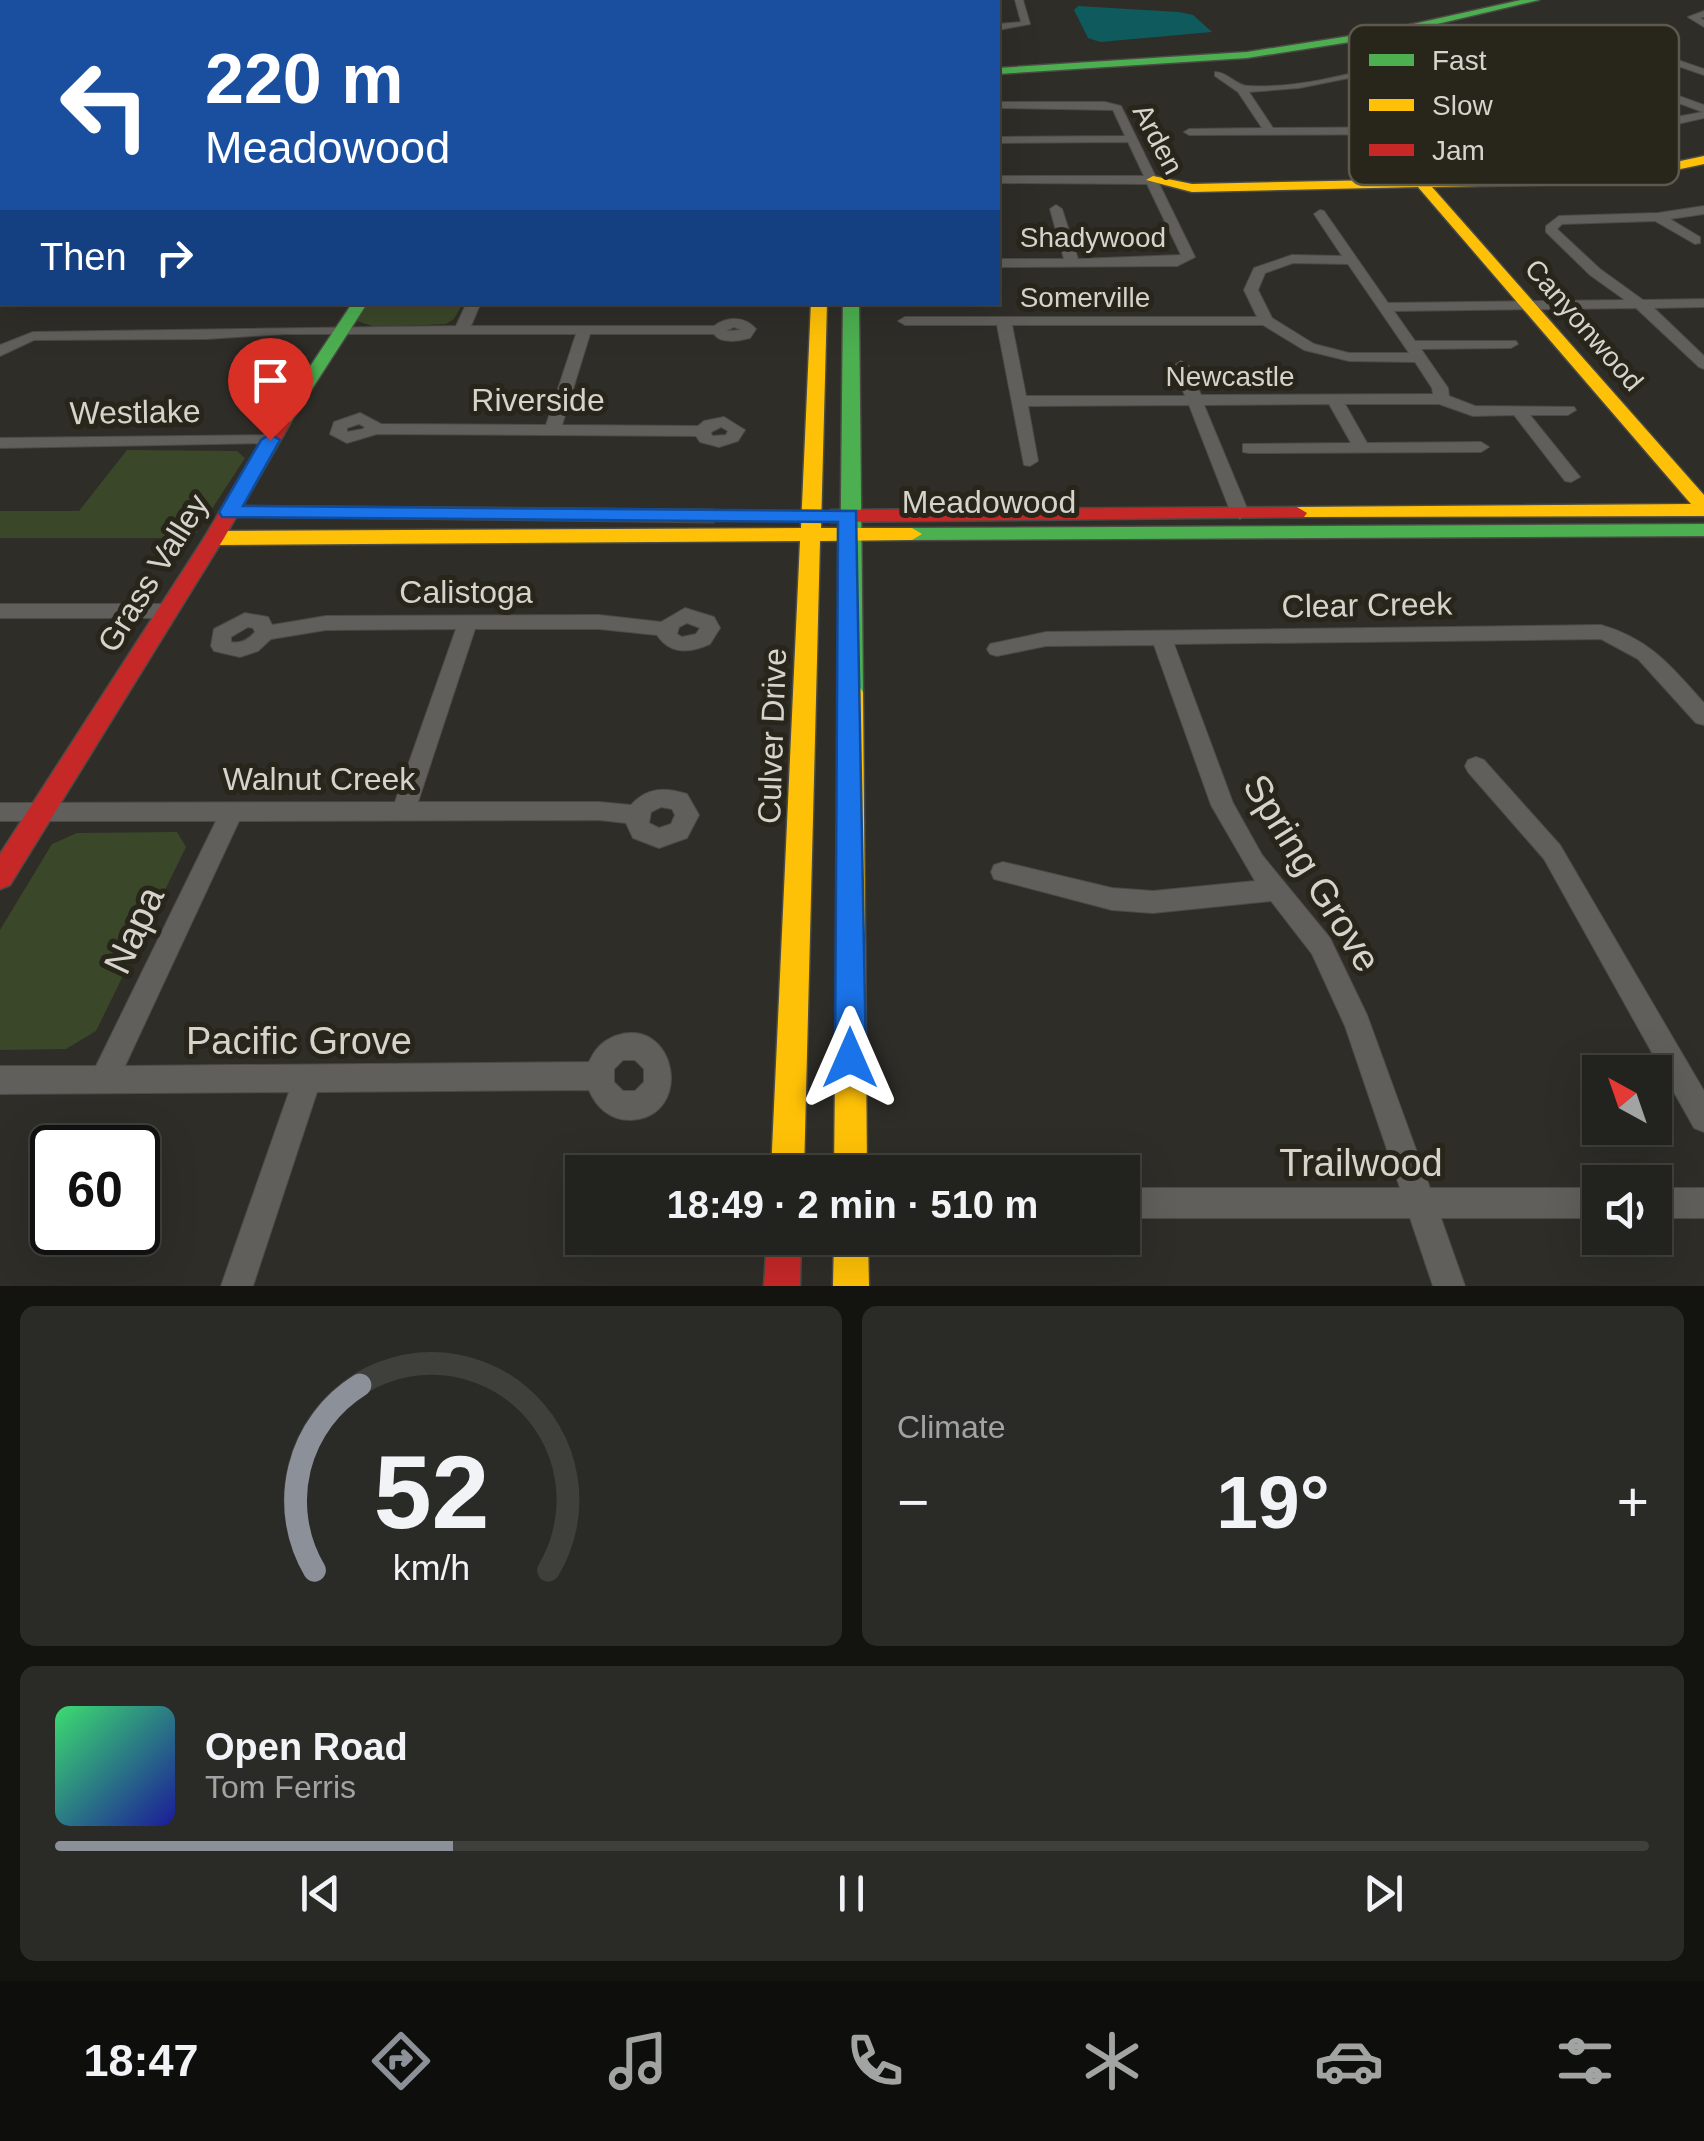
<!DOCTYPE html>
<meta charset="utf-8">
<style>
:root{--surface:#22221e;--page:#2a2a27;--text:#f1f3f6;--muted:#a2a4a4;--line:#3f3f3c;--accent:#8c9099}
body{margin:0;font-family:Helvetica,sans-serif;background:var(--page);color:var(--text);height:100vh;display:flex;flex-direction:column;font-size:38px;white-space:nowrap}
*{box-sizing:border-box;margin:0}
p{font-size:32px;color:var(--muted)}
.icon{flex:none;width:55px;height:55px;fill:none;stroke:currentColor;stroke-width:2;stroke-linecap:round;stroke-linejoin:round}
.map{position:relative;height:1286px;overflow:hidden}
.drawer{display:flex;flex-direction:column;gap:20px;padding:20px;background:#131310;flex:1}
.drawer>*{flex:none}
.guide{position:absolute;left:0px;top:0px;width:1000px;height:305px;box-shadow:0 10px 40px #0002,0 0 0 2px var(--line);background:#1a4fa0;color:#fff;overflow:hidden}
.needle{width:65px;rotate:320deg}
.controls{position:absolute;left:1582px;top:1055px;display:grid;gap:20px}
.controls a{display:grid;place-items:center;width:90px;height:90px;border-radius:0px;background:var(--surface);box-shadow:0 10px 40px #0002,0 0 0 2px var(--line);font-size:50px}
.speed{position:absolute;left:30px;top:1125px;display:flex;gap:20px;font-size:50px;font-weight:700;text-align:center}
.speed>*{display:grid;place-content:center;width:130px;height:130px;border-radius:50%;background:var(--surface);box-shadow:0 10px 40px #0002,0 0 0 2px var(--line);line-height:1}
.speed .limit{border:5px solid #111;border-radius:15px;background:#fff;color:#111}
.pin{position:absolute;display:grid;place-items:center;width:85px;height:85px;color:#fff;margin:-102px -42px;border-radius:50% 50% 50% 0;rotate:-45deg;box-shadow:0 0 10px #0007}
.pin .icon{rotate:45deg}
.me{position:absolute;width:110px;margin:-55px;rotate:0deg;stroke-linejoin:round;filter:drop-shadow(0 0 8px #0008)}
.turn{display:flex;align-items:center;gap:35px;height:210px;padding:0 40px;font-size:45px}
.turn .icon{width:130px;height:130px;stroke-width:2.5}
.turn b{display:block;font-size:70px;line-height:85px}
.then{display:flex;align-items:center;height:95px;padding:0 40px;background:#0003;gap:20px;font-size:38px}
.big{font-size:75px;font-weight:700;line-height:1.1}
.drawer .tile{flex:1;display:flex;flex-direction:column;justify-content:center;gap:15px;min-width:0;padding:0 35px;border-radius:15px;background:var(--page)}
.drawer .dial{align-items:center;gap:0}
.dial svg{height:260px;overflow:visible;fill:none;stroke:var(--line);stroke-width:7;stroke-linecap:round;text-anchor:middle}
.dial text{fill:var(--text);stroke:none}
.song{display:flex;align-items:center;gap:30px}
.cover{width:120px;height:120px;border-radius:15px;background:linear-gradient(135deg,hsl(140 70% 55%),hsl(240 70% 35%))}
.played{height:10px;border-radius:5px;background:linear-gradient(90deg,var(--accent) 25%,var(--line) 25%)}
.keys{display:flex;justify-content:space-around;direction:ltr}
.heat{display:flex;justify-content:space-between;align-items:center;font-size:55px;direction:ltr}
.drawer .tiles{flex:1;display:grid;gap:20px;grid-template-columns:1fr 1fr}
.tile:last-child{grid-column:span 2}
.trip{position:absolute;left:565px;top:1155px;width:575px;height:100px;border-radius:0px;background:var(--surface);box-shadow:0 10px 40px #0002,0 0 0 2px var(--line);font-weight:700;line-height:100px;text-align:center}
.menu{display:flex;height:160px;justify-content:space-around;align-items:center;background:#0e0e0c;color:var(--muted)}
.menu .icon{width:70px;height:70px}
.menu .on{color:var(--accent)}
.menu b{font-size:45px;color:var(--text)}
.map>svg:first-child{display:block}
.green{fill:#3b4729}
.water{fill:#0f5a5d}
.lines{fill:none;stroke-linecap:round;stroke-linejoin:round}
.street-casing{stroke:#4b4a45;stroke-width:2}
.fast-casing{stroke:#4b4a45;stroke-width:3}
.slow-casing{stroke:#4b4a45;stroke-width:3}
.jam-casing{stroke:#4b4a45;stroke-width:3}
.street{fill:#605f5b;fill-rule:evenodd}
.fast{fill:#4caf50;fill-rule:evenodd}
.slow{fill:#ffc107;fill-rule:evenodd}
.jam{fill:#c62828;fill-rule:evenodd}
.route{fill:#1a73e8;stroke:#114b97;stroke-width:2.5}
.labels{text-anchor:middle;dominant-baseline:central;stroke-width:10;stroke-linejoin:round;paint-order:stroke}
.far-street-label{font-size:28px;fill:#d5d3cc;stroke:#28251a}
.street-label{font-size:32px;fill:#d5d3cc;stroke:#28251a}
.near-street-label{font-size:38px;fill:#d5d3cc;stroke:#28251a}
.key{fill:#28251a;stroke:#5c594f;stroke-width:2.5}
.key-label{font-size:28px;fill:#d5d3cc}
</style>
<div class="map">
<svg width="1704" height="1286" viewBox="0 0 1704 1286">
<rect width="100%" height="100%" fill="#2e2d28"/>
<path class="green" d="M369,303H463L454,319L446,324L375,327L357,321Z
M127,450L237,451L245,458L193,538H0V511H79Z
M177,832L186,847L96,1031L66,1049L0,1050V930L52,844L77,833Z"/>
<path class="water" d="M1078,6L1179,12L1193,15L1212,32L1100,42L1088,38L1074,10Z"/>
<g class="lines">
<g class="street-casing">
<path id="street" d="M942,0H950L951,2H943Z
M1015,0H1023L1030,24L998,30V24L1021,22Z
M1704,11V17L1700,18L1704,20V27L1688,17Z
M1567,26L1590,30L1704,69V75L1585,34L1567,32L1524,40L1704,105V118L1651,130L1613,133L1505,134C1519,153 1541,169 1561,181L1555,185L1538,178L1496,139L1495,134L1189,135L1184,132L1189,129L1262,128L1238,92L1215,76V72C1228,72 1236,86 1249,86C1310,89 1372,67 1431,53C1476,43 1521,35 1567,26ZM1513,42L1700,111L1703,112L1633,125L1563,94L1510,57L1489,47ZM1478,49L1504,61L1555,98L1618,126L1273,128L1249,92L1299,88L1409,66L1489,119L1494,116L1493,114L1418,63Z
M998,102H1105L1121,106L1195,257L1177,266L998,267V259H1064L1050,209L1056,205L1062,209L1078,259L1181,255L1147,184L998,183V176H1144L1128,142L998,143V137L1125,136L1113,110L998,108Z
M1704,206V214L1670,219L1700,237V243L1695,244L1655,221L1562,224L1557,229L1600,269L1643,300L1704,299V307L1654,308L1704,356V369L1699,367L1636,308L1394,311L1415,341H1516L1518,344L1511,348L1421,349L1448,388L1449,396L1475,406L1574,407L1576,410L1568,415H1530L1580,477L1571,482L1565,481L1514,415L1473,416L1439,404H1345L1367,443L1481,442L1489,447L1481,452L1249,453L1243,452V444L1351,443L1329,404L1204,405L1249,513L1240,519L1231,513L1189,405L1028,406L1038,461L1030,466L1024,465L997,325H905L898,321L905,317H1257L1244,290L1254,268L1292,255L1342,256L1314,214L1320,210L1324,211L1388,303L1625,300L1590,275L1546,232V226L1559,216L1658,213ZM1293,263L1348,264L1409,353H1349L1314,344L1272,318L1258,290L1265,273ZM1012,325H1263L1304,350L1349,361L1415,362L1432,388L1433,394L1201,395L1189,366L1181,361L1173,366L1185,396H1026Z
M467,302H481L471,326H714C728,316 745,316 756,329L750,338C739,341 720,344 714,334H590L562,425L698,426L704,421L724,417L745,430L738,441L719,447L700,442L696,436L377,434L347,443L330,434L334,422L360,413L381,424L546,425L576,334H285L206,339L34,340L0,356V345L33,332L456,326ZM734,327L741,330L726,331ZM359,424L365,427L363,429L347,432V428ZM721,427L728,431L726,435L712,436L711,432Z
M270,435L276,437V443L0,448V438Z
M0,604H168L178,611L168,618H0Z
M685,608L714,617L720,628L710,644C690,653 670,655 657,635L599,629H475L418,802H599L631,805C647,787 665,787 687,794L699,815L687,838L659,848L633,838L626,823L599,820L239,821L125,1066L589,1062C595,1049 601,1042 615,1036C677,1014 695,1118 630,1120C610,1120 596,1107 589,1090L317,1092L253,1286H221L289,1092L0,1094V1066H96L216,821H0V803L395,802L456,629L326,630L271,639L258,651L240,657L214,651L211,646L214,629L245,613L268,617L272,625L326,616L599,615L661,622ZM687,623L700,628L696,634L682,637L677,634L679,627ZM248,627L253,628L255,632C248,640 241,644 231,642V637ZM661,807L672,809L675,815L671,824L659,828L649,823L651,812ZM623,1060H635L644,1069V1082L635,1091H623L614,1082V1069Z
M1601,625C1650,639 1671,666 1704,703V725L1696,723L1638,659L1601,639L1174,644L1233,803L1262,855L1330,938L1367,1015L1430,1188H1600V1218H1441L1465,1286H1433L1410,1218H1122V1188H1400L1345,1026L1312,954L1271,901L1153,913L1112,910L994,879L991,872L994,865L1003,862L1112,888L1153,891L1255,881L1211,805L1154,645L1046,646L997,656L990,654L987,649L990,644L1046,632Z
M1476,757L1484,760L1560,845L1704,1091V1132L1694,1128L1544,859L1468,772L1465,766L1468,760Z
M1655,1188H1704V1218H1655Z"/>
</g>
<g class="fast-casing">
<path id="fast" d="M1521,0H1539L1382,37L1247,58L998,74V68L1247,52L1382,31Z
M353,302H368L288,426H276L273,422Z
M843,302H859L863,692L859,698H843L839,692Z
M229,506L713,510L723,516L713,522L222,516L219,512Z
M1704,524V536L912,540L902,534L912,528Z"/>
</g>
<g class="slow-casing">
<path id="slow" d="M1704,156V164L1615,183L1432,187L1704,495V516L1290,517L1287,513L1297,507L1691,504L1418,187L1192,192L1146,180L1153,176L1192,184L1615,175Z
M811,302H827L821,528H912L922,534L912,540L820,541L804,1172H771L800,541L214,545L204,538L214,531L801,528Z
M851,683L859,686L863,692L867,1172H834L839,692L843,686Z
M834,1238H868L869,1286H833Z"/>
</g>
<g class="jam-casing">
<path id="jam" d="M0,0H14L16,2L2,3Z
M809,0H819L821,2H811Z
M0,179H2V187H0Z
M282,417L291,422L224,538L10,885L0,889V854L204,538L273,422Z
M1297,507L1307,513L1304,517L831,522L821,516L831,510Z
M767,1238H801L800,1286H764Z"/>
</g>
<use href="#street" class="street"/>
<use href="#fast" class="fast"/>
<use href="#slow" class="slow"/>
<use href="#jam" class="jam"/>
</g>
<path class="route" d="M270,434L280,440L243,506L856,511L866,1058L862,1069L850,1073L839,1069L835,1058L838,522L222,517L219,512L261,440Z"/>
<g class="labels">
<g class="far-street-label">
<text transform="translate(1158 139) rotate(62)">Arden</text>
<text x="1093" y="237">Shadywood</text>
<text x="1085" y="297">Somerville</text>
<text transform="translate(1584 325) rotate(49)">Canyonwood</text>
<text x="1230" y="376">Newcastle</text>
</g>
<g class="street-label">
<text x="538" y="400">Riverside</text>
<text transform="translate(135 412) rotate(-1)">Westlake</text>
<text x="989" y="502">Meadowood</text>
<text transform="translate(153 573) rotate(-58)">Grass Valley</text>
<text x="466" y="592">Calistoga</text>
<text transform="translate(1367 605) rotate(-1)">Clear Creek</text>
<text transform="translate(772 736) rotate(-88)">Culver Drive</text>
<text x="319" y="779">Walnut Creek</text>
</g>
<g class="near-street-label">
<text transform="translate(1312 873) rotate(58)">Spring Grove</text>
<text transform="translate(134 930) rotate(-65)">Napa</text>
<text x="299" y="1041">Pacific Grove</text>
<text x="1361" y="1163">Trailwood</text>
</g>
</g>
<rect x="1349" y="25" width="330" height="160" rx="15" class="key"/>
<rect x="1369" y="54" width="45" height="12" fill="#4caf50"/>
<rect x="1369" y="99" width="45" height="12" fill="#ffc107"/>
<rect x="1369" y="144" width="45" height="12" fill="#c62828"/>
<g class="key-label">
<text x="1432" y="70">Fast</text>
<text x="1432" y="115">Slow</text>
<text x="1432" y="160">Jam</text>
</g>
</svg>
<div class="controls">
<a><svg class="needle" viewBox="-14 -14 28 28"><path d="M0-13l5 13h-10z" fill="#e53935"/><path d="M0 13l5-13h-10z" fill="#a2a4a4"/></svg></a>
<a><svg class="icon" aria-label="sound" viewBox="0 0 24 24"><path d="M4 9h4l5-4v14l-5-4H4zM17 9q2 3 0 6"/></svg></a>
</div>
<div class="speed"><div class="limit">60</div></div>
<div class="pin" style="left:270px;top:440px;background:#d93025"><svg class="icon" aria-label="arrive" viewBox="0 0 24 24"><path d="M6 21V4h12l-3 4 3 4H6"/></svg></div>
<svg class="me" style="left:850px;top:1058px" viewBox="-20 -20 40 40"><path d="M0-17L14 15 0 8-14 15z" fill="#1a73e8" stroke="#fff" stroke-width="4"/></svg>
<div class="trip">18:49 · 2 min · 510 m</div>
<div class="guide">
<div class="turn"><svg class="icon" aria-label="left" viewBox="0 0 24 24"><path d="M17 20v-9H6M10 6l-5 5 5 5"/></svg><div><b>220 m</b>Meadowood</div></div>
<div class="then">Then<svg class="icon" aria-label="right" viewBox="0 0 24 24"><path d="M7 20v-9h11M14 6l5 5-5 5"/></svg></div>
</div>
</div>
<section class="drawer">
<div class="tiles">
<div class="tile dial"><svg viewBox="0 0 100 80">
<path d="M14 69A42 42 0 1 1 86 69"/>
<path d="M14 69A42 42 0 0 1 28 12" stroke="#8c9099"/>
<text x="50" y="56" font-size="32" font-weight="700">52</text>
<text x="50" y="72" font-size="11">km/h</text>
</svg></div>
<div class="tile"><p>Climate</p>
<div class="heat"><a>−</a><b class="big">19°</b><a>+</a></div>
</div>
<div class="tile">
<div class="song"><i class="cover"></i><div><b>Open Road</b><p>Tom Ferris</p></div></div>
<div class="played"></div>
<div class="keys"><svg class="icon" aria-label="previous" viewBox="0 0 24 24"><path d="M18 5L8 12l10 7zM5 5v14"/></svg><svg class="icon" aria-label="pause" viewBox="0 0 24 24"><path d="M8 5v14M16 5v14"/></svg><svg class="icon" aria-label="next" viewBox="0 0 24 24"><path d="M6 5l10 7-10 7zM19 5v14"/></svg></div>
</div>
</div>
</section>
<nav class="menu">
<b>18:47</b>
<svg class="icon on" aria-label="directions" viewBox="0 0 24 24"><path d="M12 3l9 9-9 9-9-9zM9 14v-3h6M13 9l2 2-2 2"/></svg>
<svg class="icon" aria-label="music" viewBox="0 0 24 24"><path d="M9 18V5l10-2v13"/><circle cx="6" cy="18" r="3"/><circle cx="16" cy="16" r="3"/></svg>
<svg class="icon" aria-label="phone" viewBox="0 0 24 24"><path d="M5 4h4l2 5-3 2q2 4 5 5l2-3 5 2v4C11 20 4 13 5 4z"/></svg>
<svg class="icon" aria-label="climate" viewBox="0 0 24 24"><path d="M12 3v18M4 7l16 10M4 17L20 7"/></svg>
<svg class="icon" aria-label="car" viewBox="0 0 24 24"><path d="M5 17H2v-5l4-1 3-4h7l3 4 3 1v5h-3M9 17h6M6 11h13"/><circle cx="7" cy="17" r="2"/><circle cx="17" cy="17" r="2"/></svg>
<svg class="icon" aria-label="filters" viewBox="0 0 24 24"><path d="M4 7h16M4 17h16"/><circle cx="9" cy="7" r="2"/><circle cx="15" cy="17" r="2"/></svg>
</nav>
